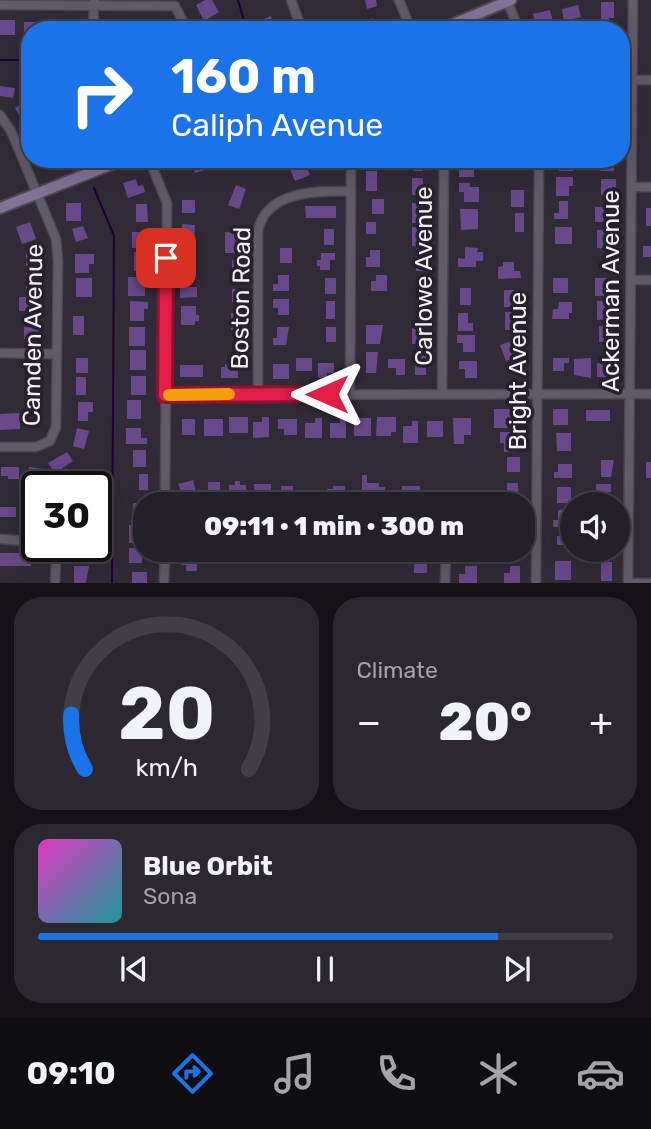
<!DOCTYPE html>
<meta charset="utf-8">
<style>
:root{--surface:#242029;--page:#2c2831;--text:#f1f3f6;--muted:#a3a3a8;--line:#413e46;--accent:#1a73e8}
body{margin:0;font-family:Rubik,sans-serif;background:var(--page);color:var(--text);height:100vh;display:flex;flex-direction:column;font-size:26px;white-space:nowrap}
*{box-sizing:border-box;margin:0}
p{font-size:23px;color:var(--muted)}
.icon{flex:none;width:38px;height:38px;fill:none;stroke:currentColor;stroke-width:2;stroke-linecap:round;stroke-linejoin:round}
.map{position:relative;height:583px;overflow:hidden}
.side{display:flex;flex-direction:column;gap:14px;padding:14px;background:#141217;flex:1}
.side>*{flex:none}
.hud{position:absolute;left:21px;top:21px;width:609px;height:147px;border-radius:28px;box-shadow:0 7px 28px #0002,0 0 0 2px var(--line);background:#1a73e8;color:#fff;overflow:hidden}
.tools{position:absolute;left:560px;top:492px;display:grid;gap:14px}
.tools a{display:grid;place-items:center;width:70px;height:70px;border-radius:50%;background:var(--surface);box-shadow:0 7px 28px #0002,0 0 0 2px var(--line);font-size:35px}
.speed{position:absolute;left:21px;top:471px;display:flex;gap:14px;font-size:35px;font-weight:700;text-align:center}
.speed>*{display:grid;place-content:center;width:91px;height:91px;border-radius:50%;background:var(--surface);box-shadow:0 7px 28px #0002,0 0 0 2px var(--line);line-height:1}
.speed .limit{border:4px solid #111;border-radius:10px;background:#fff;color:#111}
.pin{position:absolute;display:grid;place-items:center;width:60px;height:60px;color:#fff;margin:-30px;border-radius:14px;box-shadow:0 4px 10px #0006}
.me{position:absolute;width:77px;margin:-38px;rotate:270deg;stroke-linejoin:round;filter:drop-shadow(0 0 5px #0008)}
.turn{display:flex;align-items:center;gap:24px;height:147px;padding:0 35px;font-size:32px}
.turn .icon{width:91px;height:91px;stroke-width:2.5}
.turn b{display:block;font-size:49px;line-height:60px}
.big{font-size:52px;font-weight:800;line-height:1.1}
.side .tile{flex:1;display:flex;flex-direction:column;justify-content:center;gap:10px;min-width:0;padding:0 24px;border-radius:28px;background:var(--page)}
.side .dial{align-items:center;gap:0}
.dial svg{height:182px;overflow:visible;fill:none;stroke:var(--line);stroke-width:7;stroke-linecap:round;text-anchor:middle}
.dial text{fill:var(--text);stroke:none}
.song{display:flex;align-items:center;gap:21px}
.cover{width:84px;height:84px;border-radius:10px;background:linear-gradient(135deg,hsl(310 70% 55%),hsl(180 70% 35%))}
.played{height:7px;border-radius:4px;background:linear-gradient(90deg,var(--accent) 80%,var(--line) 80%)}
.keys{display:flex;justify-content:space-around;direction:ltr}
.heat{display:flex;justify-content:space-between;align-items:center;font-size:38px;direction:ltr}
.side .tiles{flex:1;display:grid;gap:14px;grid-template-columns:1fr 1fr}
.tile:last-child{grid-column:span 2}
.trip{position:absolute;left:133px;top:492px;width:402px;height:70px;border-radius:28px;background:var(--surface);box-shadow:0 7px 28px #0002,0 0 0 2px var(--line);font-weight:800;line-height:70px;text-align:center}
.tabs{display:flex;height:112px;justify-content:space-around;align-items:center;background:#0e0d10;color:var(--muted)}
.tabs .icon{width:49px;height:49px}
.tabs .current{color:var(--accent)}
.tabs b{font-size:32px;color:var(--text)}
.map>svg:first-child{display:block}
.lines{fill:none;stroke-linecap:round;stroke-linejoin:round}
.stream{stroke:#200038;stroke-width:2}
.building{fill:#68498a}
.street-casing{stroke:#4d4954;stroke-width:11}
.secondary-casing{stroke:#4d4954;stroke-width:14}
.street{stroke:#615b69;stroke-width:8}
.secondary{stroke:#827295;stroke-width:10}
.route-casing{stroke:#92132f;stroke-width:18}
.route{stroke:#e11d48;stroke-width:12}
.slow{stroke:#f59e0b;stroke-width:12}
.labels{text-anchor:middle;dominant-baseline:central;stroke-width:7;stroke-linejoin:round;paint-order:stroke}
.street-label{font-size:24px;fill:#f5f2fa;stroke:#26212d}
</style>
<div class="map">
<svg width="651" height="583" viewBox="0 0 651 583">
<rect width="100%" height="100%" fill="#302b37"/>
<g class="lines">
<path class="stream" d="M238,0L247,30
M0,60H30
M94,188L114,236L112,583"/>
</g>
<path class="building" d="M205,0H212L219,12L204,21L196,5Z
M365,0H376L377,6L367,9Z
M601,2H614V18H609V22H601Z
M578,5L581,17L564,21L562,9Z
M550,10L553,21L536,25L533,14Z
M271,16L276,30H262L258,21Z
M372,18L374,21L378,19L382,27L377,30H359L357,25Z
M225,19L229,30H213L211,24Z
M0,20H15V35H0Z
M24,22H41V30H30V33H24Z
M0,86L15,88L13,98L0,96Z
M23,103L30,118L23,122L15,108Z
M190,159H209L211,168L195,173Z
M296,159L298,163L304,160L310,175L295,181L287,162Z
M317,159H331V165H317Z
M414,159H423V171H414Z
M559,159H573V171H559Z
M600,159H614V171H600Z
M463,160H474V177H459V170H463Z
M366,171H377V191H366Z
M556,177H573V186H569V196H556Z
M412,178H423V195H412Z
M136,179L138,186L143,185L145,192L128,198L123,183Z
M601,179H616V187H612V195H601Z
M459,183H470V187H479V202H464V192H459Z
M236,185L246,189L239,209L228,205Z
M511,190H524V207H511Z
M372,199H384V214H372Z
M182,200H195V213H182Z
M559,201H568V219H554V213H559Z
M66,203H81V221H66Z
M412,203H426V223H412Z
M136,204H147L148,222H136Z
M305,206H336V218H306Z
M595,207H610V222H595Z
M646,208H651V226H646Z
M460,209H478V229L461,230Z
M515,213H524V232H515Z
M30,222L36,239L22,244L16,227Z
M366,222H376V234H366Z
M182,224L195,225L194,244H182Z
M83,226L88,238L76,242L72,229Z
M412,227H424V246H412Z
M555,227H572V244H555Z
M324,229H334V245H324Z
M597,230H611V248H597Z
M132,232H144V248H132Z
M225,232L237,233V242H243V253H225Z
M643,246H651V257H643Z
M465,247L478,248L477,252H483V261H476V267H458V258L465,259Z
M280,248H292V263H280Z
M26,249H38V258H42L41,266H26Z
M370,250H380V267H366V257H370Z
M134,252H148V260H143V271H134Z
M180,253H189V269H180Z
M321,253H335V260H330V270H320V266H317V260H321Z
M416,253H427V271H416Z
M75,254H94V264H89V273H75Z
M232,260H242V279H232Z
M503,262H514V271H520L521,278L498,279V267L503,266Z
M26,273H41V291H26Z
M278,275H289V291H273V284H278Z
M376,275H387V291H371V281H376Z
M128,277H145V296H128Z
M76,278H92V297H76Z
M325,278H336V294H325Z
M553,278H568V293H553Z
M595,278H610V296H595Z
M180,287H197V297L180,298Z
M460,288H471V305H460Z
M232,289H242V302H232Z
M504,290H515V298H522V307H504Z
M19,297H34V311H19Z
M273,299H289V315H278V308H273Z
M130,301L148,302V309H144V321H130Z
M326,301H335V319H326Z
M597,301H613V308H607L608,319L597,320Z
M559,302H572V313H569V319H552L553,309H558Z
M181,306H196V315H199V321H195V325H181Z
M505,312H522V330H505Z
M231,313H241V330H231Z
M458,313H468V323H473V331H458Z
M73,316H84V335H73Z
M366,325H383L380,344H366Z
M599,326H613V342H599Z
M24,327H39V339H24Z
M129,327H145V346H129Z
M277,327H289L286,345H273V338H277Z
M326,327H336V342H326Z
M412,328H418V335H425V344H412Z
M457,335H475V352H463V343H457Z
M518,339L520,346L515,348L518,357L506,361L500,345Z
M130,350H146V370H130Z
M366,352H378L376,373H366Z
M415,352H426V375H415Z
M76,358H88V373H76Z
M296,358H312V371H296Z
M553,358H569V363H564V371H553Z
M591,358V378L574,375V359Z
M388,359H405V375H396V368H388Z
M459,361H477V378H465V369H459Z
M318,363H334V373H327V378H318Z
M597,363H615V377H597Z
M225,364L238,367V378H221V367H225Z
M273,364H289V379H273Z
M180,365H203V377H180Z
M131,376H146V395H131Z
M76,377H86V395H76Z
M127,400H141V419H127Z
M78,402H93V412H88V421H78Z
M494,409H511V418H507V428H494Z
M553,409H568V425H553Z
M586,410H610V421H586Z
M20,413V429L0,430V414Z
M229,417H248V433H229Z
M262,417H269V437L253,438V422H262Z
M377,417H396V432H391V436H376Z
M315,418H322V438H305V423H315Z
M340,418H346V438H330V423H340Z
M354,418H371V436H354Z
M453,418H471V435H464V444H454Z
M182,419H195V435H182Z
M204,419H223V436H204Z
M278,419H297V435H284V429H278Z
M412,421H418V443H403V426H412Z
M427,421H443V437H427Z
M77,428L89,431L84,449L73,446Z
M126,428H141V438H147V444H126Z
M500,432H518V452H504V443H500Z
M556,433H571V451H557Z
M133,450H146V467H133Z
M67,452L73,461L55,473L48,463Z
M507,457H520V472H507Z
M601,460H614L611,477H601Z
M646,462H651V478H646Z
M558,464H572V478H554V472H558Z
M1,467H19V479H8V476H1Z
M29,467L44,469L42,479L28,478Z
M139,474H148V490H139Z
M362,475H367V483H379V487H385V498H362Z
M193,480L197,496L181,502L179,494L182,493L178,484Z
M235,481H240V485H246V496H237V500H229V485H235Z
M208,482H220V501H208Z
M507,483H518V498H507Z
M254,484H271V498H254Z
M596,484H611V492H608V504H592V493H596Z
M281,486H293V497H281Z
M333,486H345V500H327V489H333Z
M402,486H420V498H402Z
M557,487H571V503H557Z
M133,503H144L145,518H133Z
M0,507H16V517H0Z
M571,509V524H565V527H553V520H558V510Z
M28,511H37V521H28Z
M129,525H141V535H145V543H129Z
M557,536H572V545H557Z
M129,548H142V563H129Z
M0,553H32L31,566H0Z
M414,554H427V573H414Z
M181,558H197V571H186V565H181Z
M555,561H571V580H555Z
M601,562H612V581H601Z
M74,566H89L86,583H74Z
M465,566H477V583H459V574H465Z
M510,566H520V583H504V573H510Z
M132,572H147V583H132Z"/>
<g class="lines">
<g class="street-casing">
<path id="street" d="M291,0L302,30
M399,0L411,30
M507,0L519,30
M0,5L175,6L187,30
M93,30L94,0
M632,80H651
M0,115L11,131L56,239L58,260L56,427L50,441L36,447H0
M149,159L167,203L165,504
M631,187H651
M631,280H651
M0,353L57,354
M258,394V231C266,190 318,191 351,191
M350,394L351,159
M442,394L444,159
M165,395L651,394
M523,516H536
M0,539L37,542
M49,546L56,561L55,583
M164,583L165,550
M445,583L446,550
M536,583L539,159
M628,583L633,0
M628,583H651"/>
</g>
<g class="secondary-casing">
<path id="secondary" d="M439,30L511,0
M0,208L125,159"/>
</g>
<use href="#street" class="street"/>
<use href="#secondary" class="secondary"/>
</g>
<g class="lines">
<g class="route-casing">
<path id="route" d="M166,258L165,395L327,394"/>
</g>
<use href="#route" class="route"/>
<path class="slow" d="M169,395L229,394"/>
</g>
<g class="labels">
<g class="street-label">
<text transform="translate(424 276) rotate(-90)">Carlowe Avenue</text>
<text transform="translate(611 291) rotate(-90)">Ackerman Avenue</text>
<text transform="translate(241 298) rotate(-89)">Boston Road</text>
<text transform="translate(33 335) rotate(-89)">Camden Avenue</text>
<text transform="translate(518 371) rotate(-90)">Bright Avenue</text>
</g>
</g>
</svg>
<div class="tools">
<a><svg class="icon" aria-label="sound" viewBox="0 0 24 24"><path d="M4 9h4l5-4v14l-5-4H4zM17 9q2 3 0 6"/></svg></a>
</div>
<div class="speed"><div class="limit">30</div></div>
<div class="pin" style="left:166px;top:258px;background:#d93025"><svg class="icon" aria-label="arrive" viewBox="0 0 24 24"><path d="M6 21V4h12l-3 4 3 4H6"/></svg></div>
<svg class="me" style="left:327px;top:394px" viewBox="-20 -20 40 40"><path d="M0-17L14 15 0 8-14 15z" fill="#e11d48" stroke="#fff" stroke-width="4"/></svg>
<div class="trip">09:11 · 1 min · 300 m</div>
<div class="hud">
<div class="turn"><svg class="icon" aria-label="right" viewBox="0 0 24 24"><path d="M7 20v-9h11M14 6l5 5-5 5"/></svg><div><b>160 m</b>Caliph Avenue</div></div>
</div>
</div>
<section class="side">
<div class="tiles">
<div class="tile dial"><svg viewBox="0 0 100 80">
<path d="M14 69A42 42 0 1 1 86 69"/>
<path d="M14 69A42 42 0 0 1 8 45" stroke="#1a73e8"/>
<text x="50" y="56" font-size="32" font-weight="700">20</text>
<text x="50" y="72" font-size="11">km/h</text>
</svg></div>
<div class="tile"><p>Climate</p>
<div class="heat"><a>−</a><b class="big">20°</b><a>+</a></div>
</div>
<div class="tile">
<div class="song"><i class="cover"></i><div><b>Blue Orbit</b><p>Sona</p></div></div>
<div class="played"></div>
<div class="keys"><svg class="icon" aria-label="previous" viewBox="0 0 24 24"><path d="M18 5L8 12l10 7zM5 5v14"/></svg><svg class="icon" aria-label="pause" viewBox="0 0 24 24"><path d="M8 5v14M16 5v14"/></svg><svg class="icon" aria-label="next" viewBox="0 0 24 24"><path d="M6 5l10 7-10 7zM19 5v14"/></svg></div>
</div>
</div>
</section>
<nav class="tabs">
<b>09:10</b>
<svg class="icon current" aria-label="directions" viewBox="0 0 24 24"><path d="M12 3l9 9-9 9-9-9zM9 14v-3h6M13 9l2 2-2 2"/></svg>
<svg class="icon" aria-label="music" viewBox="0 0 24 24"><path d="M9 18V5l10-2v13"/><circle cx="6" cy="18" r="3"/><circle cx="16" cy="16" r="3"/></svg>
<svg class="icon" aria-label="phone" viewBox="0 0 24 24"><path d="M5 4h4l2 5-3 2q2 4 5 5l2-3 5 2v4C11 20 4 13 5 4z"/></svg>
<svg class="icon" aria-label="climate" viewBox="0 0 24 24"><path d="M12 3v18M4 7l16 10M4 17L20 7"/></svg>
<svg class="icon" aria-label="car" viewBox="0 0 24 24"><path d="M5 17H2v-5l4-1 3-4h7l3 4 3 1v5h-3M9 17h6M6 11h13"/><circle cx="7" cy="17" r="2"/><circle cx="17" cy="17" r="2"/></svg>
</nav>
